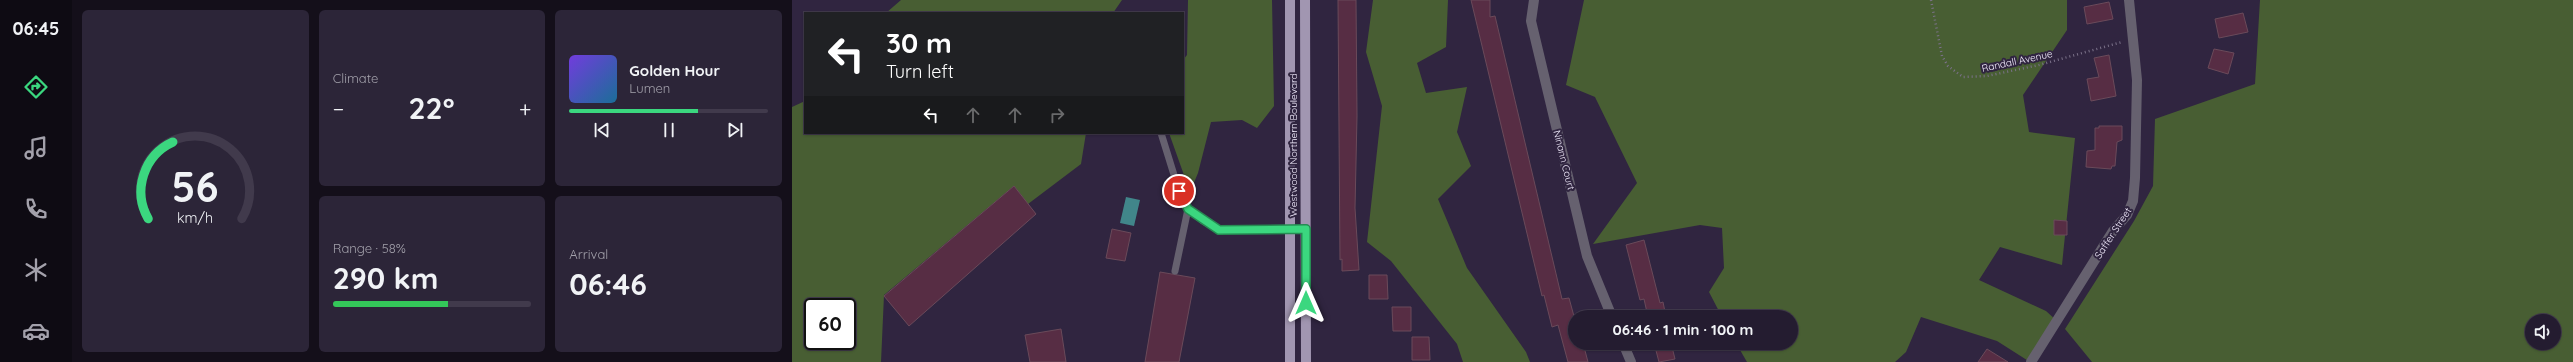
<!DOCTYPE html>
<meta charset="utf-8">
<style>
:root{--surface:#241c30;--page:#2c2538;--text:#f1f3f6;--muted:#a3a1ab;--line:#413a4c;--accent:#3bd77f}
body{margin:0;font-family:Quicksand,sans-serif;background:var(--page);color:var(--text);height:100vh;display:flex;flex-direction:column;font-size:15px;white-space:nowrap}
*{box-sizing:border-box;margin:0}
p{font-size:13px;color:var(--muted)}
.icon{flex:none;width:22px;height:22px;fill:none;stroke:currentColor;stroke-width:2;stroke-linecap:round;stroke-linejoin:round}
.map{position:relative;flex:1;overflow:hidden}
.panel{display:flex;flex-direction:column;gap:10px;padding:10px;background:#140f1a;width:720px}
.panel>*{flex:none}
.banner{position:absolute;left:12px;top:12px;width:380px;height:122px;border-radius:0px;box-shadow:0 1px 3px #0004,0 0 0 1px var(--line);background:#202124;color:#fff;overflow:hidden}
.tools{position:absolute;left:1733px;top:314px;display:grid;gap:8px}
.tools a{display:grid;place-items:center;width:36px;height:36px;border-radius:50%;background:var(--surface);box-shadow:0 1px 3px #0004,0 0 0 1px var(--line);font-size:20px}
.speed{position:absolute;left:12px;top:298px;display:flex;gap:8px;font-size:20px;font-weight:700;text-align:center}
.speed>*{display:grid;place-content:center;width:52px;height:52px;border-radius:50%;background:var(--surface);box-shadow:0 1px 3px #0004,0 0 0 1px var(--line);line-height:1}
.speed .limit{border:2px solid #111;border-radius:6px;background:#fff;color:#111}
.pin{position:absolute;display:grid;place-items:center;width:34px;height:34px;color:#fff;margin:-17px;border:2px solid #fff;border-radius:50%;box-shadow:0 1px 4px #0007}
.me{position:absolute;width:44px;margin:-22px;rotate:0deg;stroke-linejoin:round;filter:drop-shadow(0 0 3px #0008)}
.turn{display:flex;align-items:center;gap:14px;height:84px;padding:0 16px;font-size:18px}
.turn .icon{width:52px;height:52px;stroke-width:2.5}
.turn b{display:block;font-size:28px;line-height:34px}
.lanes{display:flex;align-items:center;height:38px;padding:0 16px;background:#0003;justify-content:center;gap:20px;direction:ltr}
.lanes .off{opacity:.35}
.big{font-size:30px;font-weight:800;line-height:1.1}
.panel .tile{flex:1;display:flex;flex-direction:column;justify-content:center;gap:6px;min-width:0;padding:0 14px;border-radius:6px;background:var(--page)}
.panel .dial{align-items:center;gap:0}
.dial svg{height:104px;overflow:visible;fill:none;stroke:var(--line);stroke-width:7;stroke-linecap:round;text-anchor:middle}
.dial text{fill:var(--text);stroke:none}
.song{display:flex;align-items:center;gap:12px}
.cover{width:48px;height:48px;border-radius:6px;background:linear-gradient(135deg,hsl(260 70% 55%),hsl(200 70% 35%))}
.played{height:4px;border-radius:2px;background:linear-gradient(90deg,var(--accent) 65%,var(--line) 65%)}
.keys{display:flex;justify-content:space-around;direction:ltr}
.heat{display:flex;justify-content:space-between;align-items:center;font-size:22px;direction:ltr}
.charge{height:6px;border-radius:3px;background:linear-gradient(90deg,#34c759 58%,var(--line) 0)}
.panel .tiles{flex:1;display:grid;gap:10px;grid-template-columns:repeat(3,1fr)}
.tile:first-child{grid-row:span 2}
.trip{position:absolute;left:776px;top:310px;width:230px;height:40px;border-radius:20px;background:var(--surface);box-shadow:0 1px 3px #0004,0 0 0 1px var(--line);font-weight:800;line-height:40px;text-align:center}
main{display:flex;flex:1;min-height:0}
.menu{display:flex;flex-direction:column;width:72px;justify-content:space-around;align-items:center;background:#0e0b13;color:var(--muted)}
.menu .icon{width:28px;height:28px}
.menu .current{color:var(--accent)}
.menu b{font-size:18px;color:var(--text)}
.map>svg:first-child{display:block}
.forest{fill:#485e33;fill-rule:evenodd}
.water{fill:#41868a}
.building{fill:#572d44;stroke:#6a4a5a}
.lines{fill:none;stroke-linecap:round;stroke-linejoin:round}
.path{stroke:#7b7289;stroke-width:2.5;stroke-dasharray:1 3;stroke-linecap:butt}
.service{stroke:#66616f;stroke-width:7}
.minor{stroke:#66616f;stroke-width:10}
.primary{stroke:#a196b1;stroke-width:10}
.route-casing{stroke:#268c53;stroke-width:10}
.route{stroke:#3bd77f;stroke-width:7}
.labels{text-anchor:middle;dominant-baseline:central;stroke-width:4;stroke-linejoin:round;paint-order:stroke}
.street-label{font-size:10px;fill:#f3edfe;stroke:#302540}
</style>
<main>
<nav class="menu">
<b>06:45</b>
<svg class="icon current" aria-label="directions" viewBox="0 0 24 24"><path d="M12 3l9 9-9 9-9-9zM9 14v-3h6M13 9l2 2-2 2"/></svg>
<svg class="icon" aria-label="music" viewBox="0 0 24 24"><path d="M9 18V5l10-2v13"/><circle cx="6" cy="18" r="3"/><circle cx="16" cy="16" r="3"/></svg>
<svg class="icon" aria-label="phone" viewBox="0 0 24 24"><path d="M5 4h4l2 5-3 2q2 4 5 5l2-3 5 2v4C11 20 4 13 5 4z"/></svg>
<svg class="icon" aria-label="climate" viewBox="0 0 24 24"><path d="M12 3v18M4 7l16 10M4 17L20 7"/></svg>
<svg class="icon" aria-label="car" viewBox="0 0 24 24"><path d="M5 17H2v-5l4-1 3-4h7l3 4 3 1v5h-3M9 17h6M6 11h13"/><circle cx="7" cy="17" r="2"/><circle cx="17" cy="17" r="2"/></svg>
</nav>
<section class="panel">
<div class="tiles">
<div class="tile dial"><svg viewBox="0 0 100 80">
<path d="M14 69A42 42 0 1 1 86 69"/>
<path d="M14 69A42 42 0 0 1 33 10" stroke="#3bd77f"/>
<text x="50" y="56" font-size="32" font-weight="700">56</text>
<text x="50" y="72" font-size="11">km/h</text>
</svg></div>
<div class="tile"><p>Climate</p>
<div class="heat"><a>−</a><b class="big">22°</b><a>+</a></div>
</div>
<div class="tile">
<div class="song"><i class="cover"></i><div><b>Golden Hour</b><p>Lumen</p></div></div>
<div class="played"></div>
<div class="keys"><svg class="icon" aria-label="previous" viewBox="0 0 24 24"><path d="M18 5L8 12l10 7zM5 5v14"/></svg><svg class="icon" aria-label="pause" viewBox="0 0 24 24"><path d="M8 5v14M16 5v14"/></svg><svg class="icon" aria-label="next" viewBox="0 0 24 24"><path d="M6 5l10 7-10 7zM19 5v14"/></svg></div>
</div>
<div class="tile"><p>Range · 58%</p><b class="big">290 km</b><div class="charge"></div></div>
<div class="tile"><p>Arrival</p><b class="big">06:46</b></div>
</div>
</section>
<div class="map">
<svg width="1781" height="362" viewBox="0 0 1781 362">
<rect width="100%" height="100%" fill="#302540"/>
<path class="forest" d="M109,0H330L321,13H94Z
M396,0H480L482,106L465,128L450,120L419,122L406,173L398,192L377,133H391V60L395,55Z
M581,0H656L654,47L625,63L634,93L675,87L665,132L679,166L646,199L675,268L734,352L738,362H671L665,344L599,261L575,242L590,106L574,52Z
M792,0H1275V30L1231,95L1237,132L1283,138L1270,265L1208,247L1187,280L1254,311L1265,321L1238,362L1205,341L1129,317L1114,352L1103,362H955L944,343H999V317H930L917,292L932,268L930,228L908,225L801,244L845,183L803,97L774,85Z
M1468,0H1781V362H1300L1273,329L1342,221L1361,186L1363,119L1463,84ZM1740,321H1762V343H1740Z
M13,101V133H294L289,164L236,204L222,186L92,295L89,362H0V107ZM21,307H55V341H21Z"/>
<path class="water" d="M334,197L348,200L342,226L328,223Z"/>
<path class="building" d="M546,0H564L565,116L563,208L567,270L550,271V259L548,260Z
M679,0H698V17L703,16L770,299L777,298L783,320V343H791L796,362H776L766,325L760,327L752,295L750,296Z
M1317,2L1321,19L1295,24L1292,7Z
M1451,13L1456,32L1427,38L1423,19Z
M1422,49L1442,53L1436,74L1416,68Z
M1317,55L1324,96L1299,101L1295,79L1307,77L1302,58Z
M1307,126H1330V140L1325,142L1323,166H1320L1319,169L1294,167L1295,151L1303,150V128H1307Z
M222,186L244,214L117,326L92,296Z
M1262,220L1275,221V235H1262Z
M320,229L339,233L333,261L314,258Z
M852,240L868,303L871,302L874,317H856L852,299L848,300L834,245Z
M368,272L403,278L387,362H353Z
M577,275H595L596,299H577Z
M600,307H619V331H601Z
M269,329L274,362H238L233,335Z
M620,337H637L638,360H620Z
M862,343H879L883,359L867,362Z
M1195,349L1216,362H1186Z"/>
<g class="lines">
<path class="path" d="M1139,0L1150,56L1156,66L1171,77L1195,76L1247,65L1330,42"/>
<path class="service" d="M369,133L387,191L396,209L411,221L427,230L514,229
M383,271L396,209"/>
<path class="minor" d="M742,0L739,21L795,256L820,317
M831,343L839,362
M1239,362L1321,231L1335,215L1341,201L1343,178L1345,80L1337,0"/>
<path class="primary" d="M513,0L514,362
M498,362V0"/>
</g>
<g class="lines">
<g class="route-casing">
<path id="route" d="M387,191L396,209L427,230L514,229V303"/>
</g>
<use href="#route" class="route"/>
</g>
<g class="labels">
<g class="street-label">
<text transform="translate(1225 61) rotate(-12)">Randall Avenue</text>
<text transform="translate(501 145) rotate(-90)">Westwood Northern Boulevard</text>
<text transform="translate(772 160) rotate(76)">Ninann Court</text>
<text transform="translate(1321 233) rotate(-57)">Saffer Street</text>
</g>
</g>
</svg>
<div class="tools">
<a><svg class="icon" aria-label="sound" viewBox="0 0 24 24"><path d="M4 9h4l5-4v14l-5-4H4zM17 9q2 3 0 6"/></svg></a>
</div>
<div class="speed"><div class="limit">60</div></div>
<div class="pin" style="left:387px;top:191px;background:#d93025"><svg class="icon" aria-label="arrive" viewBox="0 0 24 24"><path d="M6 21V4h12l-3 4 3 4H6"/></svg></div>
<svg class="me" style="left:514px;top:303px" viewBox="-20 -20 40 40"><path d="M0-17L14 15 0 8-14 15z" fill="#3bd77f" stroke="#fff" stroke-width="4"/></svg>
<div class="trip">06:46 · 1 min · 100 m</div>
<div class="banner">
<div class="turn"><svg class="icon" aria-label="left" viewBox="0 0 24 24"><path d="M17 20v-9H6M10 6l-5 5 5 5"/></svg><div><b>30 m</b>Turn left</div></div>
<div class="lanes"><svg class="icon" aria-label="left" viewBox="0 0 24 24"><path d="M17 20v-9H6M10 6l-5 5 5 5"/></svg><svg class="icon off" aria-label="ahead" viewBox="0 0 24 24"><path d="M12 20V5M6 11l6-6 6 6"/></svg><svg class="icon off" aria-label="ahead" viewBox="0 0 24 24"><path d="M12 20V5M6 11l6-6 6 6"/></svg><svg class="icon off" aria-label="right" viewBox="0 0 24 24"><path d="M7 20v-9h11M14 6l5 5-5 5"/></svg></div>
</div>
</div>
</main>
